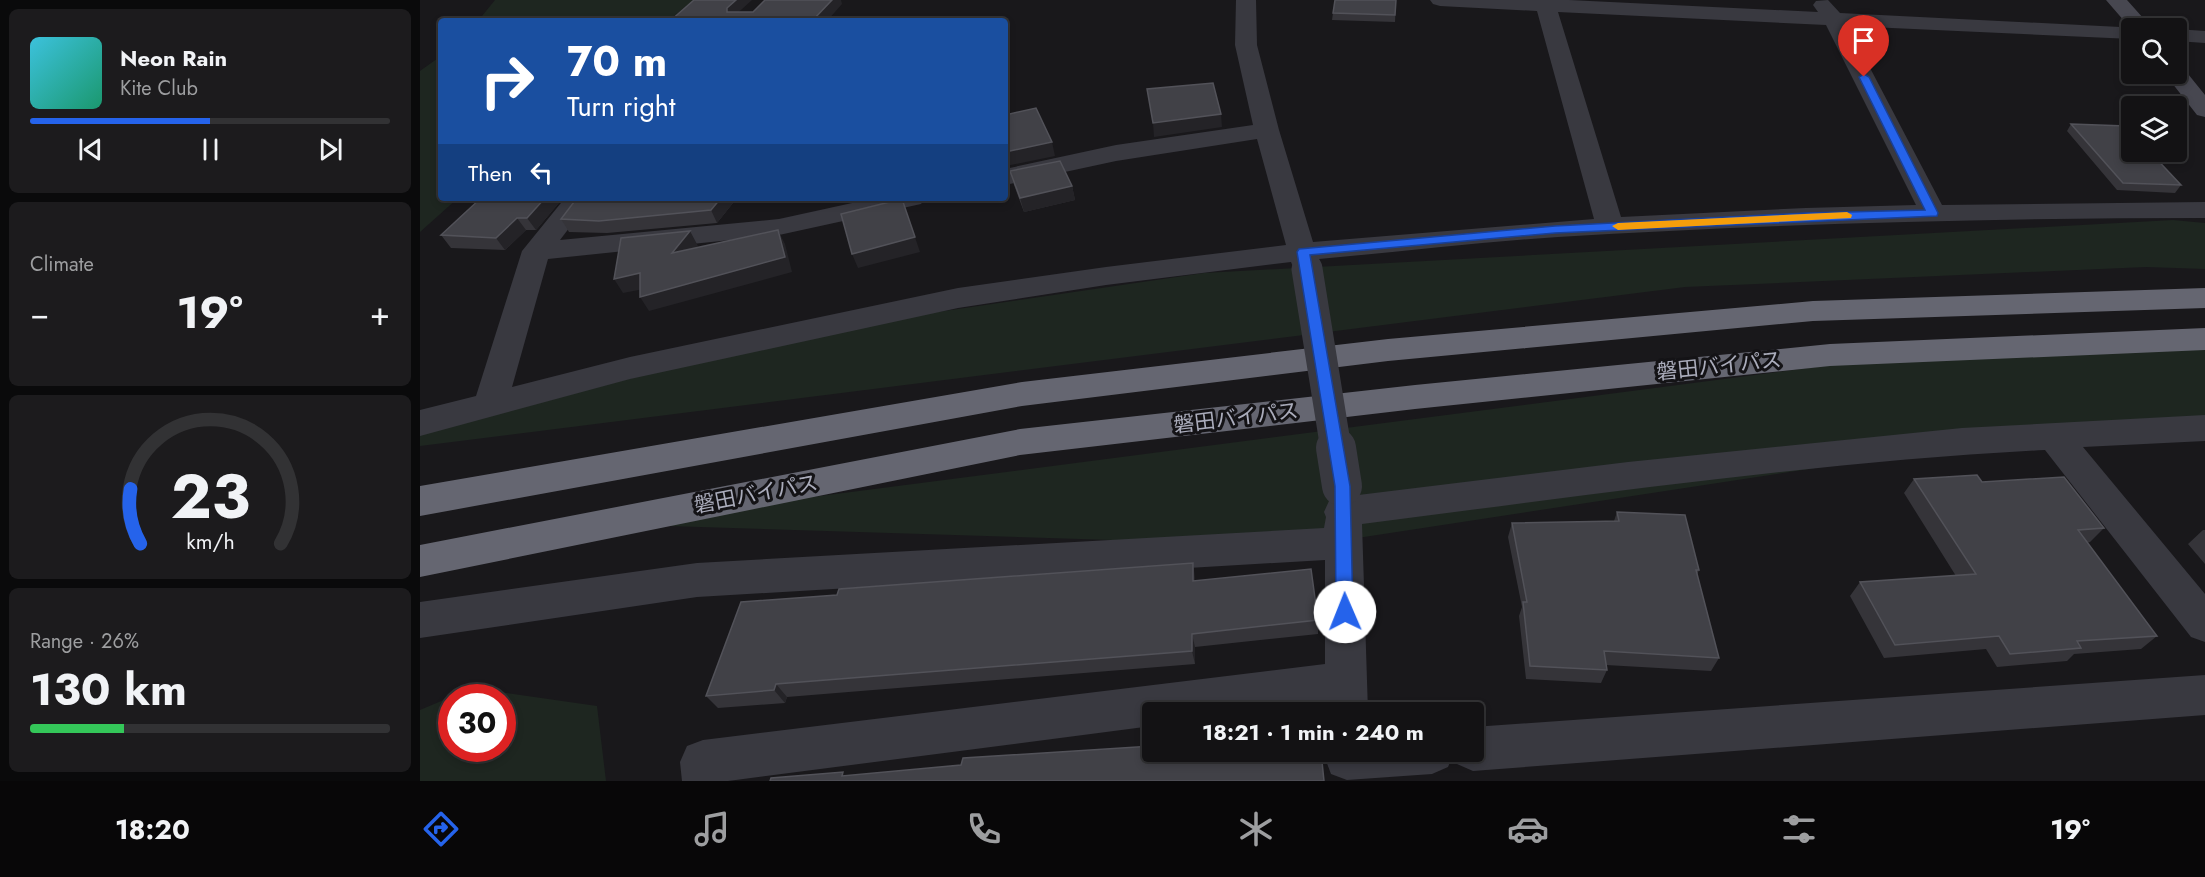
<!DOCTYPE html>
<meta charset="utf-8">
<style>
:root{--surface:#131214;--page:#1c1b1d;--text:#f1f3f6;--muted:#9d9ea0;--line:#323234;--accent:#2563eb}
body{margin:0;font-family:Jost,"Noto Sans JP",sans-serif;background:var(--page);color:var(--text);height:100vh;display:flex;flex-direction:column;font-size:22px;white-space:nowrap}
*{box-sizing:border-box;margin:0}
p{font-size:20px;color:var(--muted)}
.icon{flex:none;width:33px;height:33px;fill:none;stroke:currentColor;stroke-width:2;stroke-linecap:round;stroke-linejoin:round}
.map{position:relative;flex:1;overflow:hidden}
.panel{display:flex;flex-direction:column;gap:9px;padding:9px;background:#0a0a0b;width:420px}
.panel>*{flex:none}
.hud{position:absolute;left:18px;top:18px;width:570px;height:183px;border-radius:6px;box-shadow:0 3px 9px #0003,0 0 0 2px var(--line);background:#1a4fa0;color:#fff;overflow:hidden}
.tools{position:absolute;left:1701px;top:18px;display:grid;gap:12px}
.tools a{display:grid;place-items:center;width:66px;height:66px;border-radius:6px;background:var(--surface);box-shadow:0 3px 9px #0003,0 0 0 2px var(--line);font-size:30px}
.speed{position:absolute;left:18px;top:684px;display:flex;gap:12px;font-size:30px;font-weight:700;text-align:center}
.speed>*{display:grid;place-content:center;width:78px;height:78px;border-radius:50%;background:var(--surface);box-shadow:0 3px 9px #0003,0 0 0 2px var(--line);line-height:1}
.speed .limit{border:9px solid #d22;background:#fff;color:#111}
.pin{position:absolute;display:grid;place-items:center;width:51px;height:51px;color:#fff;margin:-62px -26px;border-radius:50% 50% 50% 0;rotate:-45deg;box-shadow:0 0 6px #0007}
.pin .icon{rotate:45deg}
.me{position:absolute;width:66px;margin:-33px;rotate:359deg;stroke-linejoin:round;filter:drop-shadow(0 0 4px #0008)}
.turn{display:flex;align-items:center;gap:21px;height:126px;padding:0 30px;font-size:27px}
.turn .icon{width:78px;height:78px;stroke-width:2.5}
.turn b{display:block;font-size:42px;line-height:51px}
.then{display:flex;align-items:center;height:57px;padding:0 30px;background:#0003;gap:12px;font-size:22px}
.big{font-size:45px;font-weight:700;line-height:1.1}
.panel .widget{flex:1;display:flex;flex-direction:column;justify-content:center;gap:9px;min-width:0;padding:0 21px;border-radius:9px;background:var(--page)}
.panel .dial{align-items:center;gap:0}
.dial svg{height:156px;overflow:visible;fill:none;stroke:var(--line);stroke-width:7;stroke-linecap:round;text-anchor:middle}
.dial text{fill:var(--text);stroke:none}
.song{display:flex;align-items:center;gap:18px}
.cover{width:72px;height:72px;border-radius:9px;background:linear-gradient(135deg,hsl(190 70% 55%),hsl(160 70% 35%))}
.played{height:6px;border-radius:3px;background:linear-gradient(90deg,var(--accent) 50%,var(--line) 50%)}
.keys{display:flex;justify-content:space-around;direction:ltr}
.heat{display:flex;justify-content:space-between;align-items:center;font-size:33px;direction:ltr}
.charge{height:9px;border-radius:4px;background:linear-gradient(90deg,#34c759 26%,var(--line) 0)}
.trip{position:absolute;left:722px;top:702px;width:342px;height:60px;border-radius:6px;background:var(--surface);box-shadow:0 3px 9px #0003,0 0 0 2px var(--line);font-weight:700;line-height:60px;text-align:center}
.tab-bar{display:flex;height:96px;justify-content:space-around;align-items:center;background:#080708;color:var(--muted)}
.tab-bar .icon{width:42px;height:42px}
.tab-bar .selected{color:var(--accent)}
.tab-bar b{font-size:27px;color:var(--text)}
main{display:flex;flex:1;min-height:0}
.map>svg:first-child{display:block}
.green{fill:#1e2620;fill-rule:evenodd}
.lines{fill:none;stroke-linecap:round;stroke-linejoin:round}
.street{fill:#393940;fill-rule:evenodd}
.secondary{fill:#474750;fill-rule:evenodd}
.highway{fill:#656671;fill-rule:evenodd}
.street-bridge-far1{stroke:#393940;stroke-width:31}
.street-bridge{stroke:#393940;stroke-width:40}
.wall{fill:#353439}
.shaded-wall{fill:#242327}
.building{fill:#414147;stroke:#525259;stroke-width:1.5}
.route{fill:#2563eb;stroke:#184099;stroke-width:1.5}
.slow{fill:#f59e0b}
.labels{text-anchor:middle;dominant-baseline:central;stroke-width:6;stroke-linejoin:round;paint-order:stroke}
.street-label{font-size:21px;fill:#aaacbb;stroke:#141316}
</style>
<main>
<section class="panel">
<div class="widget">
<div class="song"><i class="cover"></i><div><b>Neon Rain</b><p>Kite Club</p></div></div>
<div class="played"></div>
<div class="keys"><svg class="icon" aria-label="previous" viewBox="0 0 24 24"><path d="M18 5L8 12l10 7zM5 5v14"/></svg><svg class="icon" aria-label="pause" viewBox="0 0 24 24"><path d="M8 5v14M16 5v14"/></svg><svg class="icon" aria-label="next" viewBox="0 0 24 24"><path d="M6 5l10 7-10 7zM19 5v14"/></svg></div>
</div>
<div class="widget"><p>Climate</p>
<div class="heat"><a>−</a><b class="big">19°</b><a>+</a></div>
</div>
<div class="widget dial"><svg viewBox="0 0 100 80">
<path d="M14 69A42 42 0 1 1 86 69"/>
<path d="M14 69A42 42 0 0 1 9 41" stroke="#2563eb"/>
<text x="50" y="56" font-size="32" font-weight="700">23</text>
<text x="50" y="72" font-size="11">km/h</text>
</svg></div>
<div class="widget"><p>Range · 26%</p><b class="big">130 km</b><div class="charge"></div></div>
</section>
<div class="map">
<svg width="1785" height="781" viewBox="0 0 1785 781">
<rect width="100%" height="100%" fill="#19181b"/>
<path class="green" d="M75,0H274L248,21H58Z
M21,56V198H38L0,232V71Z
M1753,220L1785,223V269L1726,267L1265,287L0,446V435L387,331L784,273Z
M1785,342V430L1585,439L885,546L184,524L1528,350Z
M52,688L177,706L186,781H0V710ZM32,698H82V748H32Z"/>
<g class="lines">
<path class="street" d="M816,0H836L837,45L859,130L893,242L1174,219L1117,11L1020,6L1013,4L1010,0H1149L1398,12L1393,5L1396,1L1408,0L1420,13L1720,28H1712V39L1428,26L1522,205L1785,202V218C1569,218 1353,224 1138,237C1058,242 978,252 899,259L902,269L897,276L887,278L877,276L871,262L686,285L538,308L210,379L0,436V410L56,396L102,251L145,198H172L140,240L359,219L455,198H505L501,204L359,235L128,259L92,387L210,357L538,288L686,267L866,245L837,139L696,161L585,185V169L696,145L833,125L815,45ZM1138,12L1406,25L1496,205L1386,208L1201,217Z
M1756,29L1785,31V43L1756,41Z
M1785,415V441L1663,447L1785,594V642L1771,637L1625,450C1397,462 1169,495 942,524L948,712H906L905,703L834,712H732V726L308,781H262L260,762L267,746L283,740L905,664V560L277,597L0,638V602L277,563L904,528L906,517L904,512L909,501L922,497L1208,462L1542,428Z
M1785,675V715L1053,771L1037,764L1033,755L1028,767L1012,774L927,780L911,774L905,758L907,752H1053V727Z"/>
<path class="secondary" d="M1686,0H1707L1732,28L1712,30Z
M1756,67L1764,69L1785,95V117L1777,115L1745,74H1756Z"/>
<path class="highway" d="M1785,288V308L1393,321L968,361L602,406L0,516V486L602,382L968,339L1393,301Z
M1785,328V350L1410,366L995,409L600,455L0,577V545L600,429L995,385L1410,344Z"/>
<path class="street-bridge-far1" d="M887,269L916,449"/>
<path class="street-bridge" d="M916,448L922,486"/>
</g>
<path class="wall" d="M976,0L975,22L912,20L913,13Z
M1651,124L1761,185L1755,193L1697,190L1647,131Z
M590,171L652,186L655,200L604,212L594,185Z
M61,198H143L116,230H106L85,250L31,248L21,235Z
M157,198H317L297,223L187,233L149,232L141,219Z
M1494,479L1562,482L1684,528L1670,542L1667,543L1737,636L1721,649L1654,654L1647,661L1577,667L1566,649L1464,658L1430,596L1440,582L1536,576L1484,493Z
M1197,512L1279,570L1277,575L1299,658L1291,671L1186,665L1187,670L1181,683L1106,679L1099,616L1102,607L1088,537L1092,523L1194,521Z
M1783,530H1785V564L1768,544Z
M775,577V581L898,620V634L775,647V664L367,697L365,703L298,708L286,696Z"/>
<path class="shaded-wall" d="M316,0H332L311,19L307,12V8Z
M412,0H421L422,4L407,21H392Z
M801,114L802,127L734,137L733,123Z
M632,142L635,156L586,166L585,161V152Z
M652,186L655,200L604,212L600,198Z
M125,198H143L116,230L107,218Z
M301,198H317L297,223L291,210Z
M482,199L500,252L438,268L432,254Z
M97,218L106,230L85,250L76,238Z
M358,230L365,244L372,272L229,311L220,297Z
M270,231L278,246L261,267L252,253Z
M220,273L229,288L203,293L194,279Z
M773,563L775,577V595L773,581Z
M772,634L775,647V664L772,651Z
M356,684L367,697L365,703L354,690Z"/>
<path class="building" d="M274,0H316L307,8V12H333L345,0H412L392,21H250Z
M915,0H976L975,15L913,13Z
M793,83L801,114L733,123L727,89Z
M616,108L632,142L585,152V115Z
M1651,124L1706,126L1712,132V152H1730L1761,185L1703,183Z
M640,161L652,186L600,198L590,171Z
M61,198H125L107,218H97L76,238L21,235Z
M157,198H301L291,210L179,221L141,219Z
M482,199L495,237L432,254L421,214Z
M358,230L365,257L220,297V273L194,279L201,238L270,231L252,253Z
M1557,475L1562,482L1644,477L1684,528L1658,530L1737,636L1657,641L1661,648L1590,654L1579,636L1475,645L1440,582L1556,574L1494,479Z
M1197,512L1265,515L1279,570H1276L1299,658L1184,651L1187,670L1110,666L1103,602H1107L1092,523L1199,521Z
M773,563V581L891,569L898,620L772,634V651L356,684L354,690L286,696L321,602L417,595L419,589Z
M732,746V752H901L904,781H350L351,778L423,772L422,776L541,765L543,758Z"/>
<path class="route" d="M1444,74L1449,77L1518,213L1517,216L1135,233L890,255L930,486L933,612L930,617L925,619L919,617L916,612L915,486L877,252L879,249L1135,226L1386,213L1505,210L1439,77Z"/>
<path class="slow" d="M1427,212L1432,215L1431,218L1198,230L1192,226L1198,223Z"/>
<g class="labels">
<g class="street-label">
<text transform="translate(1299 366) rotate(-6)">磐田バイパス</text>
<text transform="translate(816 418) rotate(-7)">磐田バイパス</text>
<text transform="translate(336 494) rotate(-11)">磐田バイパス</text>
</g>
</g>
</svg>
<div class="tools">
<a><svg class="icon" aria-label="search" viewBox="0 0 24 24"><circle cx="10" cy="10" r="6"/><path d="M15 15l6 6"/></svg></a>
<a><svg class="icon" aria-label="layers" viewBox="0 0 24 24"><path d="M12 4l9 5-9 5-9-5zM3 14l9 5 9-5"/></svg></a>
</div>
<div class="speed"><div class="limit">30</div></div>
<div class="pin" style="left:1444px;top:77px;background:#d93025"><svg class="icon" aria-label="arrive" viewBox="0 0 24 24"><path d="M6 21V4h12l-3 4 3 4H6"/></svg></div>
<svg class="me" style="left:925px;top:612px" viewBox="-20 -20 40 40"><circle r="19" fill="#fff"/><path d="M0-13L10 11 0 6-10 11z" fill="#2563eb"/></svg>
<div class="trip">18:21 · 1 min · 240 m</div>
<div class="hud">
<div class="turn"><svg class="icon" aria-label="right" viewBox="0 0 24 24"><path d="M7 20v-9h11M14 6l5 5-5 5"/></svg><div><b>70 m</b>Turn right</div></div>
<div class="then">Then<svg class="icon" aria-label="left" viewBox="0 0 24 24"><path d="M17 20v-9H6M10 6l-5 5 5 5"/></svg></div>
</div>
</div>
</main>
<nav class="tab-bar">
<b>18:20</b>
<svg class="icon selected" aria-label="directions" viewBox="0 0 24 24"><path d="M12 3l9 9-9 9-9-9zM9 14v-3h6M13 9l2 2-2 2"/></svg>
<svg class="icon" aria-label="music" viewBox="0 0 24 24"><path d="M9 18V5l10-2v13"/><circle cx="6" cy="18" r="3"/><circle cx="16" cy="16" r="3"/></svg>
<svg class="icon" aria-label="phone" viewBox="0 0 24 24"><path d="M5 4h4l2 5-3 2q2 4 5 5l2-3 5 2v4C11 20 4 13 5 4z"/></svg>
<svg class="icon" aria-label="climate" viewBox="0 0 24 24"><path d="M12 3v18M4 7l16 10M4 17L20 7"/></svg>
<svg class="icon" aria-label="car" viewBox="0 0 24 24"><path d="M5 17H2v-5l4-1 3-4h7l3 4 3 1v5h-3M9 17h6M6 11h13"/><circle cx="7" cy="17" r="2"/><circle cx="17" cy="17" r="2"/></svg>
<svg class="icon" aria-label="filters" viewBox="0 0 24 24"><path d="M4 7h16M4 17h16"/><circle cx="9" cy="7" r="2"/><circle cx="15" cy="17" r="2"/></svg>
<b>19°</b>
</nav>
